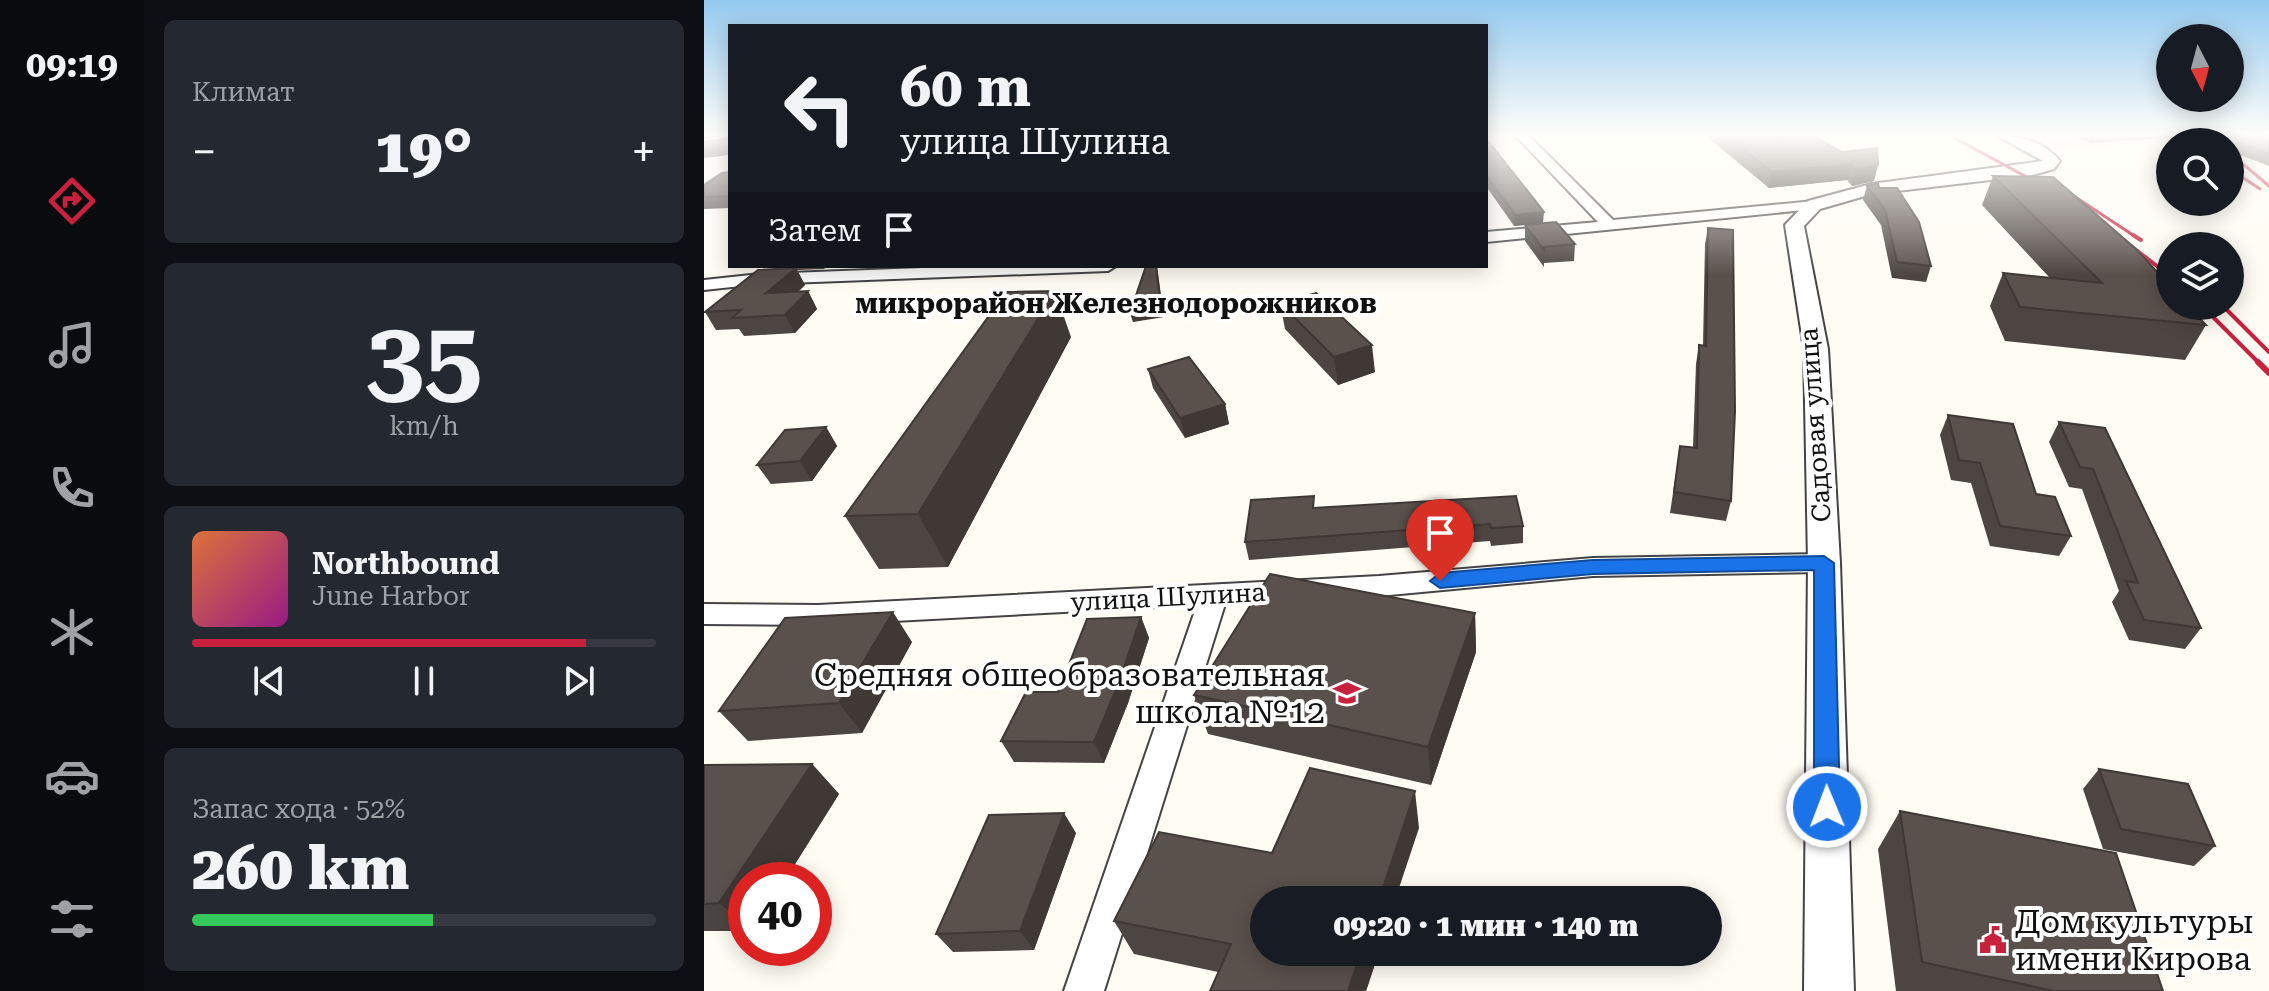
<!DOCTYPE html>
<html lang="ru">
<meta charset="utf-8">
<style>
:root{--surface:#171b24;--page:#242831;--text:#f1f3f6;--muted:#9ea1a6;--line:#363941;--accent:#c8213d}
body{margin:0;font-family:"Roboto Serif",serif;background:var(--page);color:var(--text);height:100vh;display:flex;flex-direction:column;font-size:30px;white-space:nowrap}
*{box-sizing:border-box;margin:0}
p{font-size:26px;color:var(--muted)}
.icon{flex:none;width:44px;height:44px;fill:none;stroke:currentColor;stroke-width:2;stroke-linecap:round;stroke-linejoin:round}
.map{position:relative;flex:1;overflow:hidden}
.panel{display:flex;flex-direction:column;gap:20px;padding:20px;background:#0d0f14;width:560px}
.panel>*{flex:none}
.hud{position:absolute;left:24px;top:24px;width:760px;height:244px;border-radius:0px;box-shadow:0 4px 20px #0003;background:#171b24;color:var(--text);overflow:hidden}
.needle{width:52px;rotate:174deg}
.tools{position:absolute;left:1452px;top:24px;display:grid;gap:16px}
.tools a{display:grid;place-items:center;width:88px;height:88px;border-radius:50%;background:var(--surface);box-shadow:0 4px 20px #0003;font-size:40px}
.speed{position:absolute;left:24px;top:862px;display:flex;gap:16px;font-size:40px;font-weight:700;text-align:center}
.speed>*{display:grid;place-content:center;width:104px;height:104px;border-radius:50%;background:var(--surface);box-shadow:0 4px 20px #0003;line-height:1}
.speed .limit{border:12px solid #d22;background:#fff;color:#111}
.pin{position:absolute;display:grid;place-items:center;width:68px;height:68px;color:#fff;margin:-82px -34px;border-radius:50% 50% 50% 0;rotate:-45deg;box-shadow:0 0 8px #0007}
.pin .icon{rotate:45deg}
.me{position:absolute;width:88px;margin:-44px;rotate:359deg;stroke-linejoin:round;filter:drop-shadow(0 0 6px #0008)}
.turn{display:flex;align-items:center;gap:28px;height:168px;padding:0 40px;font-size:36px}
.turn .icon{width:104px;height:104px;stroke-width:2.5}
.turn b{display:block;font-size:56px;line-height:68px}
.then{display:flex;align-items:center;height:76px;padding:0 40px;background:#0003;gap:16px;font-size:30px}
.big{font-size:60px;font-weight:800;line-height:1.1}
.panel .tile{flex:1;display:flex;flex-direction:column;justify-content:center;gap:12px;min-width:0;padding:0 28px;border-radius:12px;background:var(--page)}
.panel .dial{align-items:center;gap:0}
.dial b{font-size:104px;line-height:1}
.song{display:flex;align-items:center;gap:24px}
.cover{width:96px;height:96px;border-radius:12px;background:linear-gradient(135deg,hsl(20 70% 55%),hsl(310 70% 35%))}
.played{height:8px;border-radius:4px;background:linear-gradient(90deg,var(--accent) 85%,var(--line) 85%)}
.keys{display:flex;justify-content:space-around;direction:ltr}
.heat{display:flex;justify-content:space-between;align-items:center;font-size:44px;direction:ltr}
.charge{height:12px;border-radius:6px;background:linear-gradient(90deg,#34c759 52%,var(--line) 0)}
.trip{position:absolute;left:546px;top:886px;width:472px;height:80px;border-radius:40px;background:var(--surface);box-shadow:0 4px 20px #0003;font-weight:800;line-height:80px;text-align:center}
main{display:flex;flex:1;min-height:0}
.menu{display:flex;flex-direction:column;width:144px;justify-content:space-around;align-items:center;background:#090b0e;color:var(--muted)}
.menu .icon{width:56px;height:56px}
.menu .active{color:var(--accent)}
.menu b{font-size:36px;color:var(--text)}
.map>svg:first-child{display:block}
.industrial{fill:#ede5ef}
.lines{fill:none;stroke-linecap:round;stroke-linejoin:round}
.minor-casing{stroke:#444;stroke-width:4}
.tertiary-casing{stroke:#444;stroke-width:4}
.minor{fill:#fff;fill-rule:evenodd}
.tertiary{fill:#fff;fill-rule:evenodd}
.rail-far2{stroke:#c8213d;stroke-width:3}
.rail-far1{stroke:#c8213d;stroke-width:4}
.rail{stroke:#c8213d;stroke-width:6}
.wall{fill:#4d4541}
.shaded-wall{fill:#3f3835}
.building{fill:#5a504c;stroke:#3f3835;stroke-width:2}
.route{fill:#1a73e8;stroke:#114b97;stroke-width:2}
.labels{text-anchor:middle;dominant-baseline:central;stroke-width:8;stroke-linejoin:round;paint-order:stroke}
.street-label{font-size:26px;fill:#111;stroke:#fff}
.far-district-label{font-size:28px;font-weight:bold;fill:#111;stroke:#fff}
.near-poi-label{font-size:32px;fill:#111;stroke:#fff;text-anchor:end}
</style>
<main>
<nav class="menu">
<b>09:19</b>
<svg class="icon active" aria-label="directions" viewBox="0 0 24 24"><path d="M12 3l9 9-9 9-9-9zM9 14v-3h6M13 9l2 2-2 2"/></svg>
<svg class="icon" aria-label="music" viewBox="0 0 24 24"><path d="M9 18V5l10-2v13"/><circle cx="6" cy="18" r="3"/><circle cx="16" cy="16" r="3"/></svg>
<svg class="icon" aria-label="phone" viewBox="0 0 24 24"><path d="M5 4h4l2 5-3 2q2 4 5 5l2-3 5 2v4C11 20 4 13 5 4z"/></svg>
<svg class="icon" aria-label="climate" viewBox="0 0 24 24"><path d="M12 3v18M4 7l16 10M4 17L20 7"/></svg>
<svg class="icon" aria-label="car" viewBox="0 0 24 24"><path d="M5 17H2v-5l4-1 3-4h7l3 4 3 1v5h-3M9 17h6M6 11h13"/><circle cx="7" cy="17" r="2"/><circle cx="17" cy="17" r="2"/></svg>
<svg class="icon" aria-label="filters" viewBox="0 0 24 24"><path d="M4 7h16M4 17h16"/><circle cx="9" cy="7" r="2"/><circle cx="15" cy="17" r="2"/></svg>
</nav>
<section class="panel">
<div class="tile"><p>Климат</p>
<div class="heat"><a>−</a><b class="big">19°</b><a>+</a></div>
</div>
<div class="tile dial"><b>35</b><p>km/h</p></div>
<div class="tile">
<div class="song"><i class="cover"></i><div><b>Northbound</b><p>June Harbor</p></div></div>
<div class="played"></div>
<div class="keys"><svg class="icon" aria-label="previous" viewBox="0 0 24 24"><path d="M18 5L8 12l10 7zM5 5v14"/></svg><svg class="icon" aria-label="pause" viewBox="0 0 24 24"><path d="M8 5v14M16 5v14"/></svg><svg class="icon" aria-label="next" viewBox="0 0 24 24"><path d="M6 5l10 7-10 7zM19 5v14"/></svg></div>
</div>
<div class="tile"><p>Запас хода · 52%</p><b class="big">260 km</b><div class="charge"></div></div>
</section>
<div class="map">
<svg width="1565" height="991" viewBox="0 0 1565 991">
<rect width="100%" height="100%" fill="#fffcf4"/>
<path class="industrial" d="M1316,136H1565L1347,149Z"/>
<g class="lines">
<g class="minor-casing">
<path id="minor" d="M812,136H825L909,220L1110,201L1117,205L1110,209L782,242V232L894,222Z
M271,266H412L404,271L56,284L0,290V280L56,274Z
M1120,554L1129,556L1133,563L1129,570L1120,572L889,576L675,596L521,604L400,991H360L493,605L114,625L0,624V604L114,605L675,576L889,558Z"/>
</g>
<g class="tertiary-casing">
<path id="tertiary" d="M1293,136C1316,136 1341,142 1356,161L1350,169L1329,175L1168,194L1116,209L1100,226L1124,349L1136,563L1150,991H1100L1104,563L1100,349L1081,225L1104,201L1167,184L1339,161Z"/>
</g>
<use href="#minor" class="minor"/>
<use href="#tertiary" class="tertiary"/>
<path class="rail-far2" d="M1247,136L1343,188
M1458,136L1472,142
M1526,153L1565,186
M1526,169L1556,189
M1353,185L1432,237"/>
<path class="rail-far1" d="M1429,235L1437,240
M1419,240L1466,276
M1498,306L1556,364
M1519,306L1565,352"/>
<path class="rail" d="M1554,362L1565,373"/>
</g>
<path class="wall" d="M1002,136H1110L1170,181L1148,186L1143,180L1065,188Z
M1371,136H1565V166L1526,151V142H1501L1475,137L1387,143Z
M782,138L839,223L871,244L870,261L840,263V267L821,241V225L810,226L782,186Z
M26,172V208L0,209V185Z
M1289,176L1502,325L1481,360L1301,341L1286,306L1299,273L1346,278L1278,205Z
M1163,186L1175,188L1227,266L1222,282L1188,278L1177,225L1159,200Z
M1004,228L1027,501L1022,521L966,513L976,446L989,447L992,364L995,345L999,346L1001,244Z
M82,266H123L120,269L93,270L101,285L94,292L104,291L113,309L91,333L40,336L35,329L12,330L1,312L83,269Z
M576,303L671,372L634,385L581,329Z
M367,337L244,567L175,569L141,516Z
M444,369L521,404L525,424L481,438L449,388Z
M1244,415L1332,494L1367,536L1355,556L1286,546L1267,483L1247,480L1236,435Z
M1355,422L1401,428L1497,628L1481,649L1425,640L1408,602L1415,591L1378,489L1365,487L1345,442Z
M122,427L133,446L108,481L67,484L53,465Z
M612,507L819,526V543L787,546L786,541L545,560L541,542Z
M771,613L772,652L727,785L504,734L490,695Z
M437,617L445,638L424,703L400,763L310,762L297,741L354,692Z
M208,642L158,733L44,741L15,711Z
M108,764L135,794L81,880H42V931H0V765Z
M1395,769L1511,846L1490,866L1399,849L1379,789Z
M1196,811L1459,991H1192L1174,849Z
M715,828L560,952H675L662,991L514,972L430,954L410,921L568,853Z
M372,833L330,950L249,952L232,934Z"/>
<path class="shaded-wall" d="M0,136H21L0,139Z
M26,146V155L0,158V149Z
M1147,164L1143,180L1065,188L1068,172Z
M1174,165L1170,181L1148,186L1152,170Z
M840,212L839,223L810,226L811,215Z
M452,266H453L460,317L429,322L426,313Z
M92,268L101,285L73,311L62,293Z
M104,291L113,309L91,333L81,315Z
M351,291L367,337L244,567L214,514Z
M668,345L671,372L634,385L630,357Z
M521,404L525,424L481,438L476,418Z
M122,427L133,446L108,481L96,461Z
M189,612L208,642L158,733L135,703Z
M771,613L772,652L727,785L724,747Z
M437,617L445,638L424,703L400,763L390,742Z
M108,764L135,794L81,880H42V925L15,903Z
M711,791L715,828L691,900H675Z
M360,813L372,833L330,950L316,931Z
M657,952H675L662,991H644Z"/>
<path class="building" d="M24,136H26V146L0,149V142L24,138Z
M1023,136H1110L1138,152L1173,148L1174,165L1152,170L1147,164L1068,172Z
M1516,136H1565V154Z
M782,138L840,212L811,215L782,175Z
M26,172V196L0,197V185L18,173Z
M1289,176L1349,177L1432,249L1466,286V306H1484L1502,325L1316,307L1299,273L1398,283Z
M1174,183L1175,188H1193L1215,222L1227,266L1193,262L1181,210L1163,186Z
M852,222L871,244L840,247V250L821,225Z
M1004,228L1029,230L1031,411L1027,501L970,492L976,446L993,448L995,345L1002,346Z
M442,266H452L457,308L426,313Z
M92,268L62,293L104,291L81,315L28,318L37,310L1,312L54,270Z
M351,291L214,514L141,516L302,292Z
M612,293L668,345L630,357L576,303Z
M485,357L521,404L476,418L444,369Z
M1244,415L1309,424L1332,494L1351,497L1367,536L1296,526L1276,463L1255,460Z
M1355,422L1401,428L1497,628L1440,620L1422,581L1434,583L1389,469L1376,467Z
M122,427L96,461L53,465L81,430Z
M610,496L609,508L812,496L819,526L787,528L786,524L541,542L547,500Z
M566,574L771,613L724,747L490,695Z
M189,612L135,703L15,711L81,618Z
M437,617L415,682L390,742L297,741L322,692H354L383,619Z
M108,764L15,903L0,904V765Z
M606,768L711,791L675,900H560V952H657L644,991H506L527,944L410,921L455,832L568,853Z
M1395,769L1484,784L1511,846L1417,829Z
M1196,811L1412,853L1459,991H1350L1218,962Z
M360,813L316,931L232,934L285,815Z"/>
<linearGradient id="sky" x2="0" y2="1"><stop stop-color="#94c9ef"/><stop offset="0.49" stop-color="#fffefa"/><stop offset="1" stop-color="#fffefa" stop-opacity="0"/></linearGradient>
<rect width="1565" height="275" fill="url(#sky)"/>
<path class="route" d="M1120,556L1130,563L1136,807L1132,816L1123,819L1113,816L1110,807V570L889,574L736,588L726,581L736,573L889,560Z"/>
<defs>
<g id="school-bare" transform="scale(2.16)"><path d="M0-5L7-2L0 1L-7-2ZM-4 1L0 2.5L4 1V4Q0 6-4 4Z" fill="#c8213d" stroke="#fff" stroke-width="2.5" paint-order="stroke"/></g>
<g id="civic-bare" transform="scale(2.16)"><path d="M-.6-6.5H3V-4.5H.6V-3L4-1V1h2V6H-6V1h2V-1L-.6-3ZM-1.2 2.5V6h2.4V2.5Z" fill="#c8213d" stroke="#fff" stroke-width="2.5" paint-order="stroke"/></g>
</defs>
<g fill-rule="evenodd">
<use href="#school-bare" x="643" y="693"/>
<use href="#civic-bare" x="1289" y="940"/>
</g>
<g class="labels">
<g class="street-label">
<text transform="translate(1111 425) rotate(-94)">Садовая улица</text>
<text transform="translate(464 597) rotate(-3)">улица Шулина</text>
</g>
<g class="far-district-label">
<text x="412" y="303">микрорайон Железнодорожников</text>
</g>
<g class="near-poi-label">
<text x="621" y="675">Средняя общеобразовательная<tspan x="621" dy="37">школа №12</tspan></text>
<text x="1311" y="922" text-anchor="start">Дом культуры<tspan x="1311" dy="37">имени Кирова</tspan></text>
</g>
</g>
</svg>
<div class="tools">
<a><svg class="needle" viewBox="-14 -14 28 28"><path d="M0-13l5 13h-10z" fill="#e53935"/><path d="M0 13l5-13h-10z" fill="#9ea1a6"/></svg></a>
<a><svg class="icon" aria-label="search" viewBox="0 0 24 24"><circle cx="10" cy="10" r="6"/><path d="M15 15l6 6"/></svg></a>
<a><svg class="icon" aria-label="layers" viewBox="0 0 24 24"><path d="M12 4l9 5-9 5-9-5zM3 14l9 5 9-5"/></svg></a>
</div>
<div class="speed"><div class="limit">40</div></div>
<div class="pin" style="left:736px;top:581px;background:#d93025"><svg class="icon" aria-label="arrive" viewBox="0 0 24 24"><path d="M6 21V4h12l-3 4 3 4H6"/></svg></div>
<svg class="me" style="left:1123px;top:807px" viewBox="-20 -20 40 40"><circle r="17" fill="#1a73e8" stroke="#fff" stroke-width="3"/><path d="M0-11L8 9 0 5-8 9z" fill="#fff"/></svg>
<div class="trip">09:20 · 1 мин · 140 m</div>
<div class="hud">
<div class="turn"><svg class="icon" aria-label="left" viewBox="0 0 24 24"><path d="M17 20v-9H6M10 6l-5 5 5 5"/></svg><div><b>60 m</b>улица Шулина</div></div>
<div class="then">Затем<svg class="icon" aria-label="arrive" viewBox="0 0 24 24"><path d="M6 21V4h12l-3 4 3 4H6"/></svg></div>
</div>
</div>
</main>
